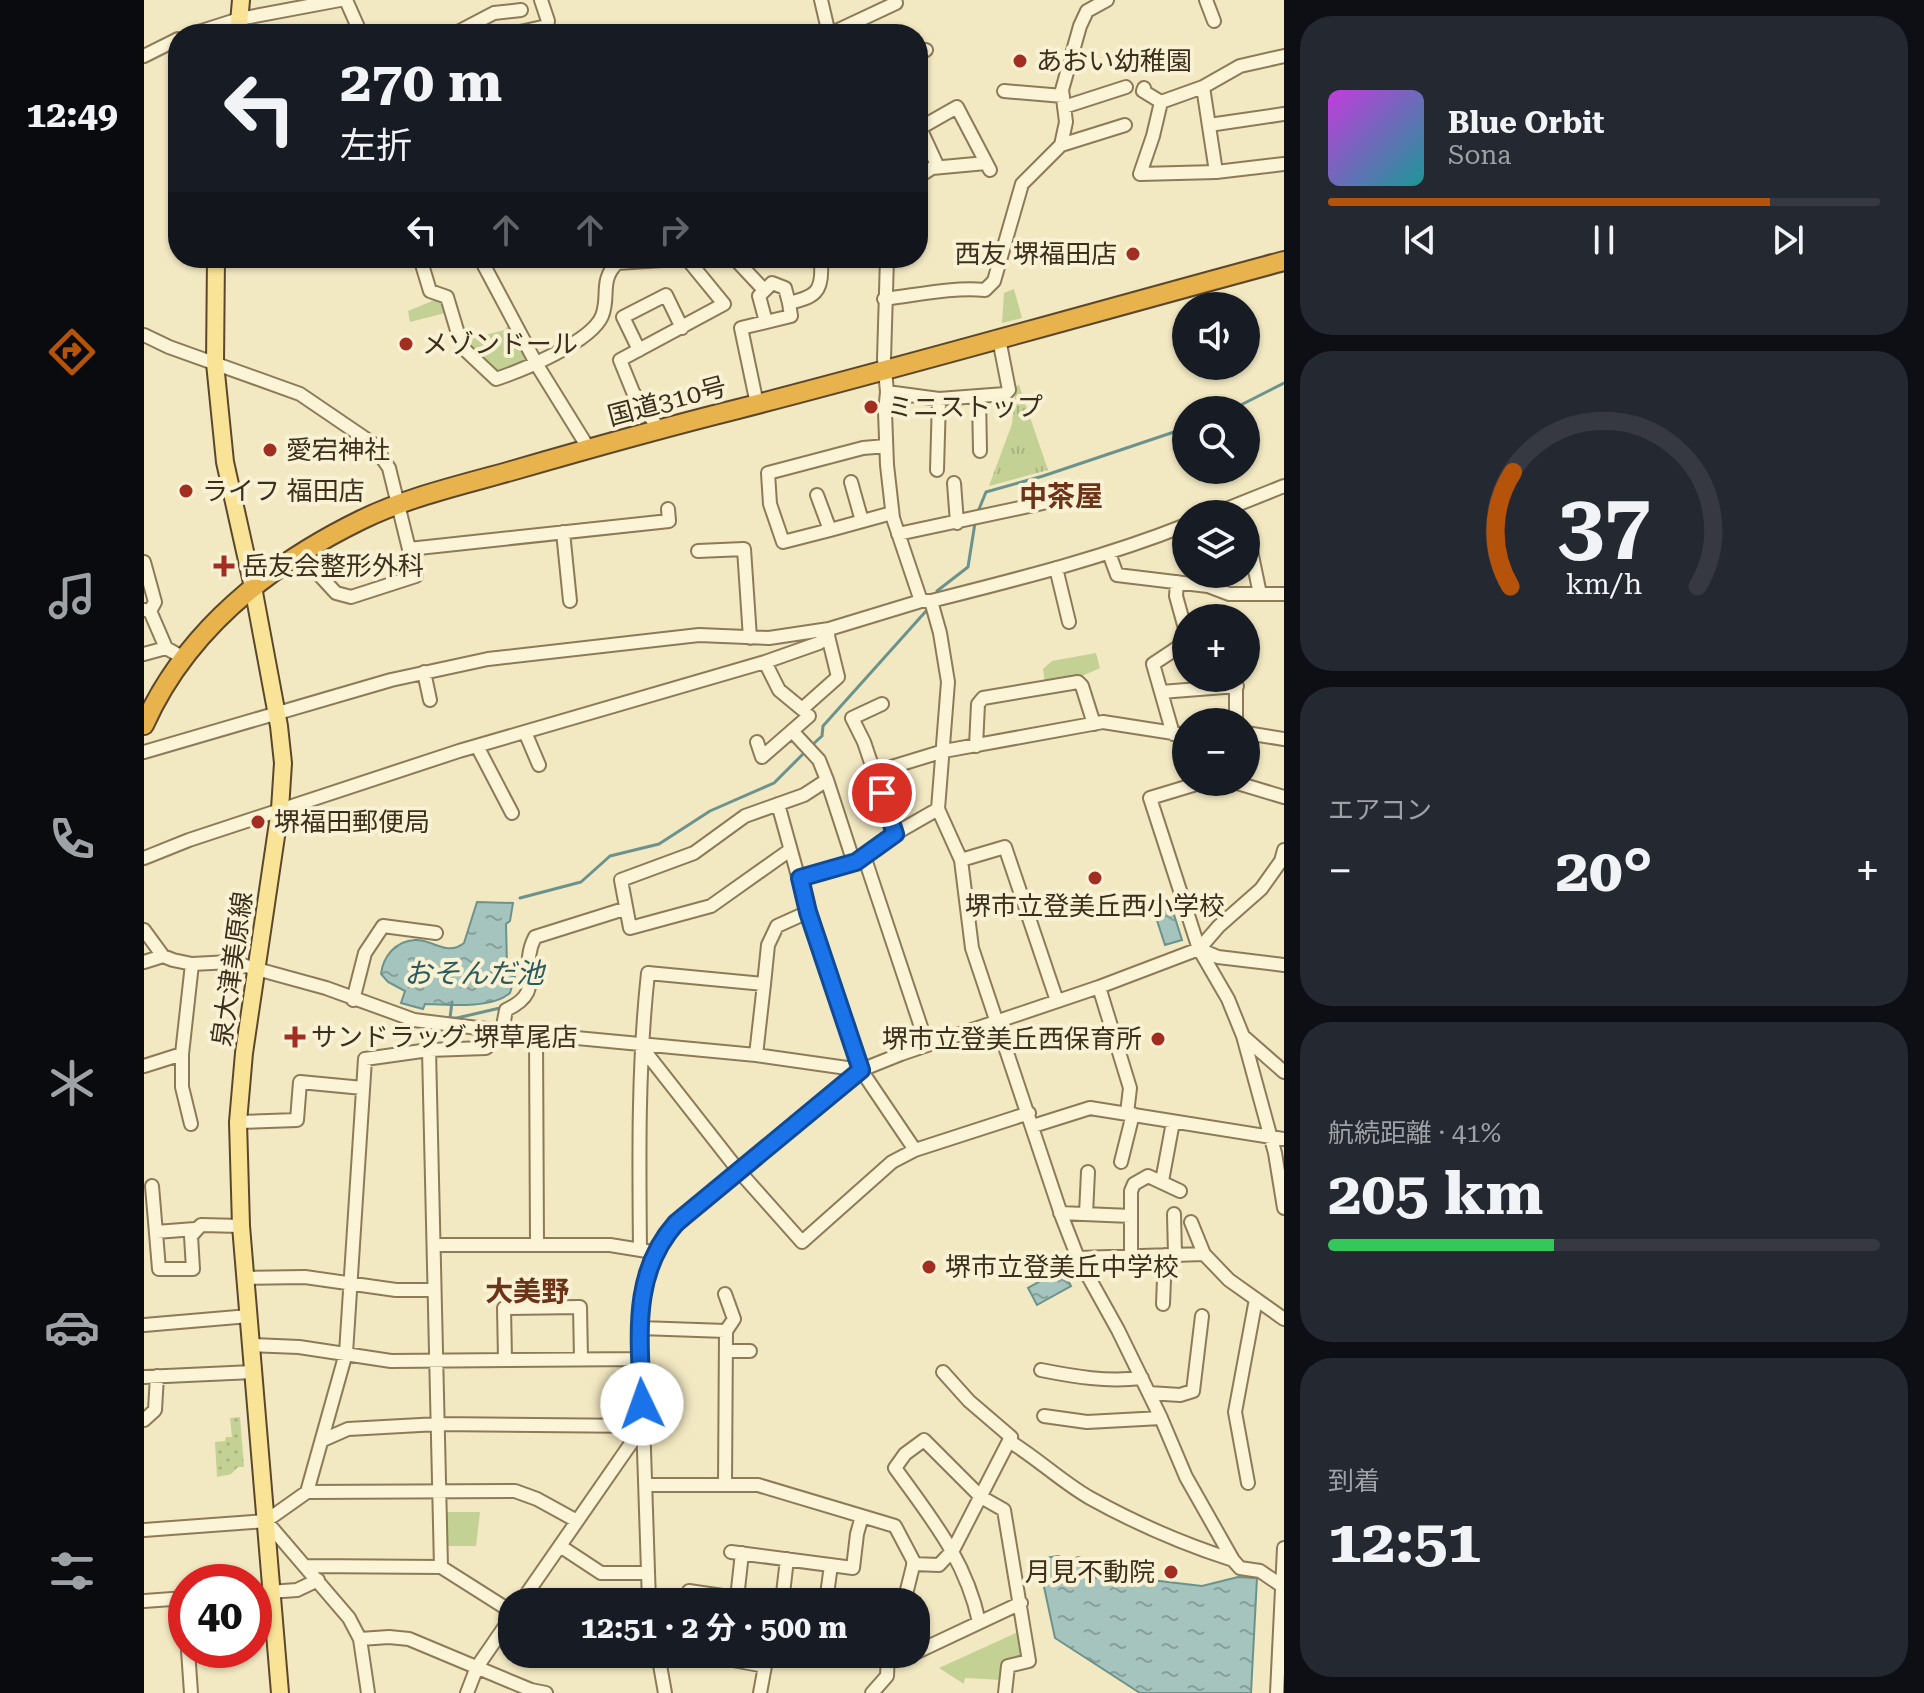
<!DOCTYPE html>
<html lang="ja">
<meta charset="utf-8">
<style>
:root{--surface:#171b24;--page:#242831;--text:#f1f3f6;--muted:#9ea1a6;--line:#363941;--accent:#b45309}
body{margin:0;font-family:"Roboto Serif","Noto Sans JP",serif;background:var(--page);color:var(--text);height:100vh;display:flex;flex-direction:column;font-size:30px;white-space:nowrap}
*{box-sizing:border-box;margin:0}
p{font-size:26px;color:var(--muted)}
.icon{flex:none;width:44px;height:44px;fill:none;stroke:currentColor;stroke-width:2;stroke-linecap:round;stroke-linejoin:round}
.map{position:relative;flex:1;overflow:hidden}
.sheet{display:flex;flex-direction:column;gap:16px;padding:16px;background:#0d0f14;width:640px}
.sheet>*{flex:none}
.top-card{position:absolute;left:24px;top:24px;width:760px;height:244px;border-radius:32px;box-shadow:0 2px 6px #0004;background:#171b24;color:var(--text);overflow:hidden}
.buttons{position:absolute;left:1028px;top:292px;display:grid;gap:16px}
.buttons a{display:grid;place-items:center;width:88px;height:88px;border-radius:50%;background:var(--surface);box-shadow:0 2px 6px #0004;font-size:40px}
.speed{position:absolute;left:24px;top:1564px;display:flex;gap:16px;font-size:40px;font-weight:700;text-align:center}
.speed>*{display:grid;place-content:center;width:104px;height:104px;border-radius:50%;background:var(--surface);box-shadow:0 2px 6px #0004;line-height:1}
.speed .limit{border:12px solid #d22;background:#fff;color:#111}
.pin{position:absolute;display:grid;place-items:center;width:68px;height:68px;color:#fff;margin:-34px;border:4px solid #fff;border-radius:50%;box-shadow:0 2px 8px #0007}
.me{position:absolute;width:88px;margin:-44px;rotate:357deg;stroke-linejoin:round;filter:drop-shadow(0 0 6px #0008)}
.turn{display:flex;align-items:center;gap:28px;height:168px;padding:0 40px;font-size:36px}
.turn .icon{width:104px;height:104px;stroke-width:2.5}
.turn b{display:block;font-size:56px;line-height:68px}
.lanes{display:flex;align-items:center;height:76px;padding:0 40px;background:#0003;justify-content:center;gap:40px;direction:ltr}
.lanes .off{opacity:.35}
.big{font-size:60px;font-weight:700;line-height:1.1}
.sheet .widget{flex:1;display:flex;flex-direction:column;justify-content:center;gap:12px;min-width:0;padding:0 28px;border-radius:32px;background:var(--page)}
.sheet .dial{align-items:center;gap:0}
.dial svg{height:208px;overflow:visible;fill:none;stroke:var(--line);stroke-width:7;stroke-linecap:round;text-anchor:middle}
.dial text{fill:var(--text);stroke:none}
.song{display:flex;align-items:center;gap:24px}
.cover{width:96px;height:96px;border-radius:12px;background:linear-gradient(135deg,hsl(290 70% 55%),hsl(180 70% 35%))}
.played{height:8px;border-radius:4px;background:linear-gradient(90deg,var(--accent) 80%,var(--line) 80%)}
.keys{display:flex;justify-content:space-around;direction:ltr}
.heat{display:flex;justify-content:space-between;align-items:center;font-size:44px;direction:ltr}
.charge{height:12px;border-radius:6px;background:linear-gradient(90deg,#34c759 41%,var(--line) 0)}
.trip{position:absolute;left:354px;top:1588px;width:432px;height:80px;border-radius:32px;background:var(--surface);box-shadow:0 2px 6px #0004;font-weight:700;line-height:80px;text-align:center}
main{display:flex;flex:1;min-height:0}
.menu{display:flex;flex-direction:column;width:144px;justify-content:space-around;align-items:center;background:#090b0e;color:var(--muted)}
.menu .icon{width:56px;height:56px}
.menu .selected{color:var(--accent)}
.menu b{font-size:36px;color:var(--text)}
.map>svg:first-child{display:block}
.grass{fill:url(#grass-tufts)}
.park{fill:#c4d195}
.garden{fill:url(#garden-dots)}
.water{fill:url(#water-ripples);stroke:#6b938d;stroke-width:2}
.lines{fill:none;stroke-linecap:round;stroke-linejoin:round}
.stream{stroke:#6b938d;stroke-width:3}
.minor-casing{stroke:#8d7a58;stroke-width:16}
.major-casing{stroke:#5b472c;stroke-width:20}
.highway-casing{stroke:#5b472c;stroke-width:22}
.minor{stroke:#fbf4d7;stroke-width:12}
.major{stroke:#f8e397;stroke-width:16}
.highway{stroke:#e8b34c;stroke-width:18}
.route-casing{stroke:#114b97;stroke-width:20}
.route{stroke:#1a73e8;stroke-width:14}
.poi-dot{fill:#a22e22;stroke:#f8f1d3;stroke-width:3}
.labels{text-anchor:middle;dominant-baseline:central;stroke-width:8;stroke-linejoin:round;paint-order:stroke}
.poi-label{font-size:26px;fill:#3c2f1d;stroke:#f8f1d3;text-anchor:start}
.street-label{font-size:26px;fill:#3c2f1d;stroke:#f8f1d3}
.neighbourhood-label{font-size:28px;font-weight:bold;fill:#6c3319;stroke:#f8f1d3}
.water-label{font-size:28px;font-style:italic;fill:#2b5b5d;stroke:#f8f1d3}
</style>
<main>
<nav class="menu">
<b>12:49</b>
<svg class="icon selected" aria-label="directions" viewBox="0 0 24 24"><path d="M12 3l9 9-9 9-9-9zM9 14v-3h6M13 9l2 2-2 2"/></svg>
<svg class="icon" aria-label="music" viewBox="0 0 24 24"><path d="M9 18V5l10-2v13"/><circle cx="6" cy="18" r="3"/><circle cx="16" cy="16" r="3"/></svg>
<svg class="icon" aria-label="phone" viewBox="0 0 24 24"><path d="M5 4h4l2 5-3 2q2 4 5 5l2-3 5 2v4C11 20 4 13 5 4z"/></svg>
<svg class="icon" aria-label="climate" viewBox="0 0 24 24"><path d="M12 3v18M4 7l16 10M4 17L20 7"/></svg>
<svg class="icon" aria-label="car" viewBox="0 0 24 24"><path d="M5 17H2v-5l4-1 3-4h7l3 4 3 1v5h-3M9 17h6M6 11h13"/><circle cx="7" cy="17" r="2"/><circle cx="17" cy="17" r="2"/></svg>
<svg class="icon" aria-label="filters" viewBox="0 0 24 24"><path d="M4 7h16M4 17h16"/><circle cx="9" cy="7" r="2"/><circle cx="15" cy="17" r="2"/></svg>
</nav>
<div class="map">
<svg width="1140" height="1693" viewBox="0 0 1140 1693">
<defs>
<pattern id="grass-tufts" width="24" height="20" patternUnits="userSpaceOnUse" patternTransform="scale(2)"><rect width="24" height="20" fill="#c4d195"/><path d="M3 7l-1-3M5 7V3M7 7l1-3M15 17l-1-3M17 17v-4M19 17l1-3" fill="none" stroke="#a9b480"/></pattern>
<pattern id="garden-dots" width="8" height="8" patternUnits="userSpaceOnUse" patternTransform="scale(2)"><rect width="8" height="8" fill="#c4d195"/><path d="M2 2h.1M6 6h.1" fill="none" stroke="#a9b480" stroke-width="1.8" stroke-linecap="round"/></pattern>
<pattern id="water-ripples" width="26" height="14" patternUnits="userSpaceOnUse" patternTransform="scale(2)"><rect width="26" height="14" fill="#a5c4be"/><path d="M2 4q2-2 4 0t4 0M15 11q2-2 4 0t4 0" fill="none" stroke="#88a09a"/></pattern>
</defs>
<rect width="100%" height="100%" fill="#f2e8c2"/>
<path class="grass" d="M875,385L904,470L845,486L868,424L872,386Z"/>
<path class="park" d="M870,289L878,318L858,323L860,293Z
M293,299L298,302L301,313L266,322L264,311Z
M366,322L383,356L382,365C374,367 363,373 355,373C345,373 324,348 321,340L361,330Z
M952,653L956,668L936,677L901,683L899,669L908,661Z
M301,1512H336L332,1546H301Z
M876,1631L879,1656L859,1680L821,1678L820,1684L795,1668Z"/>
<path class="garden" d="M96,1417L100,1467H94L87,1474L73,1477L71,1442L81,1441L82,1437H88L86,1418Z"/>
<path class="water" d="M333,902L369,903L366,921L362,924L363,967L368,976H371L366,993C347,1009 305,1005 281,1004L279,1009L257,1003L261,991L244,982L237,974C239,957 251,941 271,940C289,939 303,957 320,943Z
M1026,902L1038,940L1021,945L1009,908Z
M918,1269L927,1286L893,1305L884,1288Z
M914,1556L925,1561L934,1557L1007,1580L1058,1586L1094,1577L1113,1578L1107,1693H996L911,1638L894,1559Z"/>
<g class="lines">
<path class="stream" d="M1087,410L1140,383
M833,514L842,492L899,476L1042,428
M793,591L824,567L831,523
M667,746L678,736L679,726L783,610
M376,898L437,882L466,856L515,844L566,811L630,783L660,753
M297,1018H313L356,1008
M306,1018L308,1002"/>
<g class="minor-casing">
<path id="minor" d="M202,0L217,34
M677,0L685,34
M1062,0L1070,21
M48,34L95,19L196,0
M310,34L350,13L377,10
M367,34L403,26L404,21L397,0
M686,34L752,3L751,0
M774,55L782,50
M0,56L34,39
M1140,56L1096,66L1059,87L1017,102L1009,136L996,174L1072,172L1140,164
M1059,87L1072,172
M1000,88L999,91L1017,102
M860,91L919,96
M920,107L982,87
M1065,125L1140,114
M917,145L981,125
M794,167L776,128L813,107L846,170
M774,177L788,168L842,163
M276,258L286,291L303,297L318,347L352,379C379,370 447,342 458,316C466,296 455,281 473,263L548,258
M336,258L393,365L445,449
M590,258L620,290
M743,258L740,359L743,392L741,412L743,465L749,518L777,601
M740,299C774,295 807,287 841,290L850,281L878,184L917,145L922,122L918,90L936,26L943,11L963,0
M622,322L615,296L628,283L641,288L645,303
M0,335L25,347L156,394L228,443L245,468L265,549L525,521L524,509
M495,350L479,317L522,295L538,328
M743,392L795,399L861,394L865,390L855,339
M835,396L836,451
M613,404L597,328L647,316L645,303C670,297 679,293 677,264
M515,429L489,392L476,360L580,304L544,260
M793,470L795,399
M707,482L718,521
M810,483L813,523
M673,495L686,530L639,542L626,504L624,473L719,448L742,446
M1070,514L1140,486
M1102,527L1116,594
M686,530L748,513
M419,532L426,601
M754,534L899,503
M554,551L600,549L606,638
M965,553L973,575L1064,586L1085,594H1140
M156,554L192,593L207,597L272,576L265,549
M0,562L11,602L6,611
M912,568L925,622
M1033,582L1032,596L1042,632
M0,610L6,611L22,648L38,657
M0,654L22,648
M621,662L635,690L658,709L694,677L684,636
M280,672L286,700
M1092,681V722
M1017,692L1093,686
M738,704L708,718L720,742L751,834
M381,732L395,765
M649,732L675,760L683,780
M1102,733L1140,739
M1029,734L1009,664L1042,642
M613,742L618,757L665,716
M333,746L368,813
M832,746L834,704L839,698L934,682L938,686L950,724
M0,752L247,680L344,659L555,635L625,638L685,629L777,601H787C874,579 959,558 1042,525
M731,772L800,751L959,722L1042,735
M1059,782L1006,798L1055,949L1084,999L1099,1036L1131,1153L1140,1208
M1090,782L1140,797
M634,804L664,912L717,1070L771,1150
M794,809L817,860L828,948L918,1217L934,1258L974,1330L1017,1418L1042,1477L1089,1560L1096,1568L1116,1571L1138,1586
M646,850L567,906L486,928L477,880L550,853L601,816L660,795L683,780L710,863
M720,856L783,1045
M0,858L45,840L315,751L621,662L675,643L684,636L685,629
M817,860L861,847L913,1001
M656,878L712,862L747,836L794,809L804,682L796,633L787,601
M0,930L19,956L29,960L48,964L87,962L182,988L270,1020L358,1031L362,1010C404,990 373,972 391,937L480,909
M1055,949L1074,957L1140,965
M0,962L19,956
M955,987L986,1088L983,1113
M209,1000L221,953L239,926L292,933
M392,1035L393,1245
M1099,1036L1140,1072
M496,1045L594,1170L658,1242L748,1162L771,1150L885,1113
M285,1050L297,1567L368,1612
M612,1055L620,984
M0,1066L38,1054
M94,1122L153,1120L156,1082L219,1088
M47,1124L38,1087V1054L48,964
M889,1126L946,1108L1140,1139
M977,1162L989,1114
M1018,1181L1029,1122
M8,1186L15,1269H49L47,1236L57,1225L97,1226
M916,1213L987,1216
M942,1214L944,1172
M1030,1214L1031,1255
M1047,1222L1060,1254
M12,1232L51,1229
M290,1245H466L503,1251
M496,1249C495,1156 494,1065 504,973L620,984L624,945L633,926L664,912
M987,1256V1191L990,1184L1004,1176L1036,1191
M934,1258L1060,1254L1085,1280L1140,1319
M101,1278L161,1277L252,1290H290
M581,1294L590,1319L582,1331
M1019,1304L1021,1255
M0,1325L105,1316
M496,1328L582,1331L581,1484
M107,1345L155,1347L247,1361L496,1359
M582,1351H606
M361,1359L360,1308L436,1307L437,1359
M897,1370C932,1377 962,1382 998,1378
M0,1377L109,1372
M1005,1393L1036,1395L1049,1391L1058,1316
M900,1416L943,1422L1017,1418
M0,1420L11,1410L13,1376
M179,1440L204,1429L294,1424L499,1426
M865,1441C893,1458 918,1482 946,1498C991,1523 1039,1544 1089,1560
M1104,1483L1091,1412L1112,1299
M502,1485H614L751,1526L770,1562L760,1602
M163,1492L371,1491L393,1499L433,1521
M122,1521L205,1618L216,1639L224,1693
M0,1530L122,1521L163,1492L202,1353L221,1059L285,1050L342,1048L358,1031L612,1055L717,1070
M416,1546L457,1573H502
M587,1552L709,1568L713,1534L718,1516
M769,1564L795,1565L809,1550L867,1437L825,1401L799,1372
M163,1566L297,1567
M545,1591L619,1602
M110,1593L153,1590L174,1580
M40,1598L42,1629
M593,1598L598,1553
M0,1601L42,1598
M377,1602L499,1426
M505,1602L496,1328L502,1273L510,1253L524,1233L594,1170L717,1070L757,1054L955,987L1055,949L1075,926L1117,889L1137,861L1140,850
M638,1602L643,1559
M682,1602L687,1565
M835,1622C822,1560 787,1518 751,1468L761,1454L780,1440L837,1497L860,1510L885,1661L864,1666L861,1693
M216,1639L245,1637L265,1639L387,1690L402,1693
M44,1650L47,1693
M772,1650L775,1651L877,1603
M514,1654L521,1693
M556,1654L621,1666L616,1693
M323,1693L333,1667L368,1616
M728,1693L743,1676L744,1654
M1133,1693L1140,1548"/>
</g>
<g class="major-casing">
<path id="major" d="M94,34L97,0
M72,258L71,363L81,462L109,587L135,726L139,763L136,809L100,1053L94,1122L97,1226L136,1693"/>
</g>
<g class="highway-casing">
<path id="highway" d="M0,725C42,631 125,565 217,520C264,497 317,485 367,471C443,449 518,428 594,409C777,362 958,310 1140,261"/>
</g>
<use href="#minor" class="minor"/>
<use href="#major" class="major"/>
<use href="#highway" class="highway"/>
</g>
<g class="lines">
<g class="route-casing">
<path id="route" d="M498,1404C496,1339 486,1275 532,1223L717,1070L664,912L656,878L712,862L751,834L738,793"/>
</g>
<use href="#route" class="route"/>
</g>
<g class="poi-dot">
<circle cx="876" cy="61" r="8"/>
<circle cx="989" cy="254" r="8"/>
<circle cx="262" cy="344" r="8"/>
<circle cx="727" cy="407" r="8"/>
<circle cx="126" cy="450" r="8"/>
<circle cx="42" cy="491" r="8"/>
<path d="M76 554h8v8h8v8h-8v8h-8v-8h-8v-8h8z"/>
<circle cx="114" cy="822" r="8"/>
<circle cx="951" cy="878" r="8"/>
<path d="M147 1025h8v8h8v8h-8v8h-8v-8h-8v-8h8z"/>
<circle cx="1014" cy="1039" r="8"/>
<circle cx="785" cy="1267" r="8"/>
<circle cx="1027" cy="1572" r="8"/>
</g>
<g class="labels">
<g class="poi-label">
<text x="892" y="61">あおい幼稚園</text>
<text x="973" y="254" text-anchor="end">西友 堺福田店</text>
<text x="278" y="344">メゾンドール</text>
<text x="743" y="407">ミニストップ</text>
<text x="142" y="450">愛宕神社</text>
<text x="58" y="491">ライフ 福田店</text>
<text x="98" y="566">岳友会整形外科</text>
<text x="130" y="822">堺福田郵便局</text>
<text x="951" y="906" text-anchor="middle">堺市立登美丘西小学校</text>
<text x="167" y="1037">サンドラッグ 堺草尾店</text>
<text x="998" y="1039" text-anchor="end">堺市立登美丘西保育所</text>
<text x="801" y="1267">堺市立登美丘中学校</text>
<text x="1011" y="1572" text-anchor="end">月見不動院</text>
</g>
<g class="street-label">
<text transform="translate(523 401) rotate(-15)">国道310号</text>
<text transform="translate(88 969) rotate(-82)">泉大津美原線</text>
</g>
<g class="neighbourhood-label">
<text x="917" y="496">中茶屋</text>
<text x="383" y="1291">大美野</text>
</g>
<g class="water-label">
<text x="330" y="973">おそんだ池</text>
</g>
</g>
</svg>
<div class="buttons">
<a><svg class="icon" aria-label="sound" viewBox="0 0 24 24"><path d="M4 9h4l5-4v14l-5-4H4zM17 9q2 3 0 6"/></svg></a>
<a><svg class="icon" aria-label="search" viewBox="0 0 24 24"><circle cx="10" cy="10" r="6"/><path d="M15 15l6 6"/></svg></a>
<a><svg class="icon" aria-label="layers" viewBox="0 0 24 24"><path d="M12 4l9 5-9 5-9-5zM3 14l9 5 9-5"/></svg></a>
<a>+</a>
<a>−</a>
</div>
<div class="speed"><div class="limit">40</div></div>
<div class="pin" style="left:738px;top:793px;background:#d93025"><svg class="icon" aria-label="arrive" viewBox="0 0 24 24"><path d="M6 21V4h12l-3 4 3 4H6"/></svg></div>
<svg class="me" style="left:498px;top:1404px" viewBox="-20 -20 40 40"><circle r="19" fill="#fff"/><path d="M0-13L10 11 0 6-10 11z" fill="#1a73e8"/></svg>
<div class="trip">12:51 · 2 分 · 500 m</div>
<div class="top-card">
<div class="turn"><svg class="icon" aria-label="left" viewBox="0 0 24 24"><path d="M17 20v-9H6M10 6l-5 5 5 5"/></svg><div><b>270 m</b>左折</div></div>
<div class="lanes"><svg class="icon" aria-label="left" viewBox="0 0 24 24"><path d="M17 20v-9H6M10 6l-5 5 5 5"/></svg><svg class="icon off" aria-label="ahead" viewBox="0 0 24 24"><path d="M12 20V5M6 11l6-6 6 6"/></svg><svg class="icon off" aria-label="ahead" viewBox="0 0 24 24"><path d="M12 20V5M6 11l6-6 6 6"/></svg><svg class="icon off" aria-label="right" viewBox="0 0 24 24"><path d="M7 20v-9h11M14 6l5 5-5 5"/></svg></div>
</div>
</div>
<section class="sheet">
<div class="widget">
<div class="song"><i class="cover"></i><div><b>Blue Orbit</b><p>Sona</p></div></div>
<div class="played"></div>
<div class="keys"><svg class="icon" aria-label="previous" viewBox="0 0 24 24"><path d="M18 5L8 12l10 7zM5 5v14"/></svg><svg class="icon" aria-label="pause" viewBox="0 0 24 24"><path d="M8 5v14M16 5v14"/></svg><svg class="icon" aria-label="next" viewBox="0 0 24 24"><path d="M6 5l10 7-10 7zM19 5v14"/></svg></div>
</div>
<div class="widget dial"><svg viewBox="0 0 100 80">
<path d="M14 69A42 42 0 1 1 86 69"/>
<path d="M14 69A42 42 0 0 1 15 25" stroke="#b45309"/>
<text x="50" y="56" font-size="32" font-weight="700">37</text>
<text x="50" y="72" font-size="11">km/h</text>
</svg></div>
<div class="widget"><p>エアコン</p>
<div class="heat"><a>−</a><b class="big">20°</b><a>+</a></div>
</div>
<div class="widget"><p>航続距離 · 41%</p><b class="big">205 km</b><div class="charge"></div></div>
<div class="widget"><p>到着</p><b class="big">12:51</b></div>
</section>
</main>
